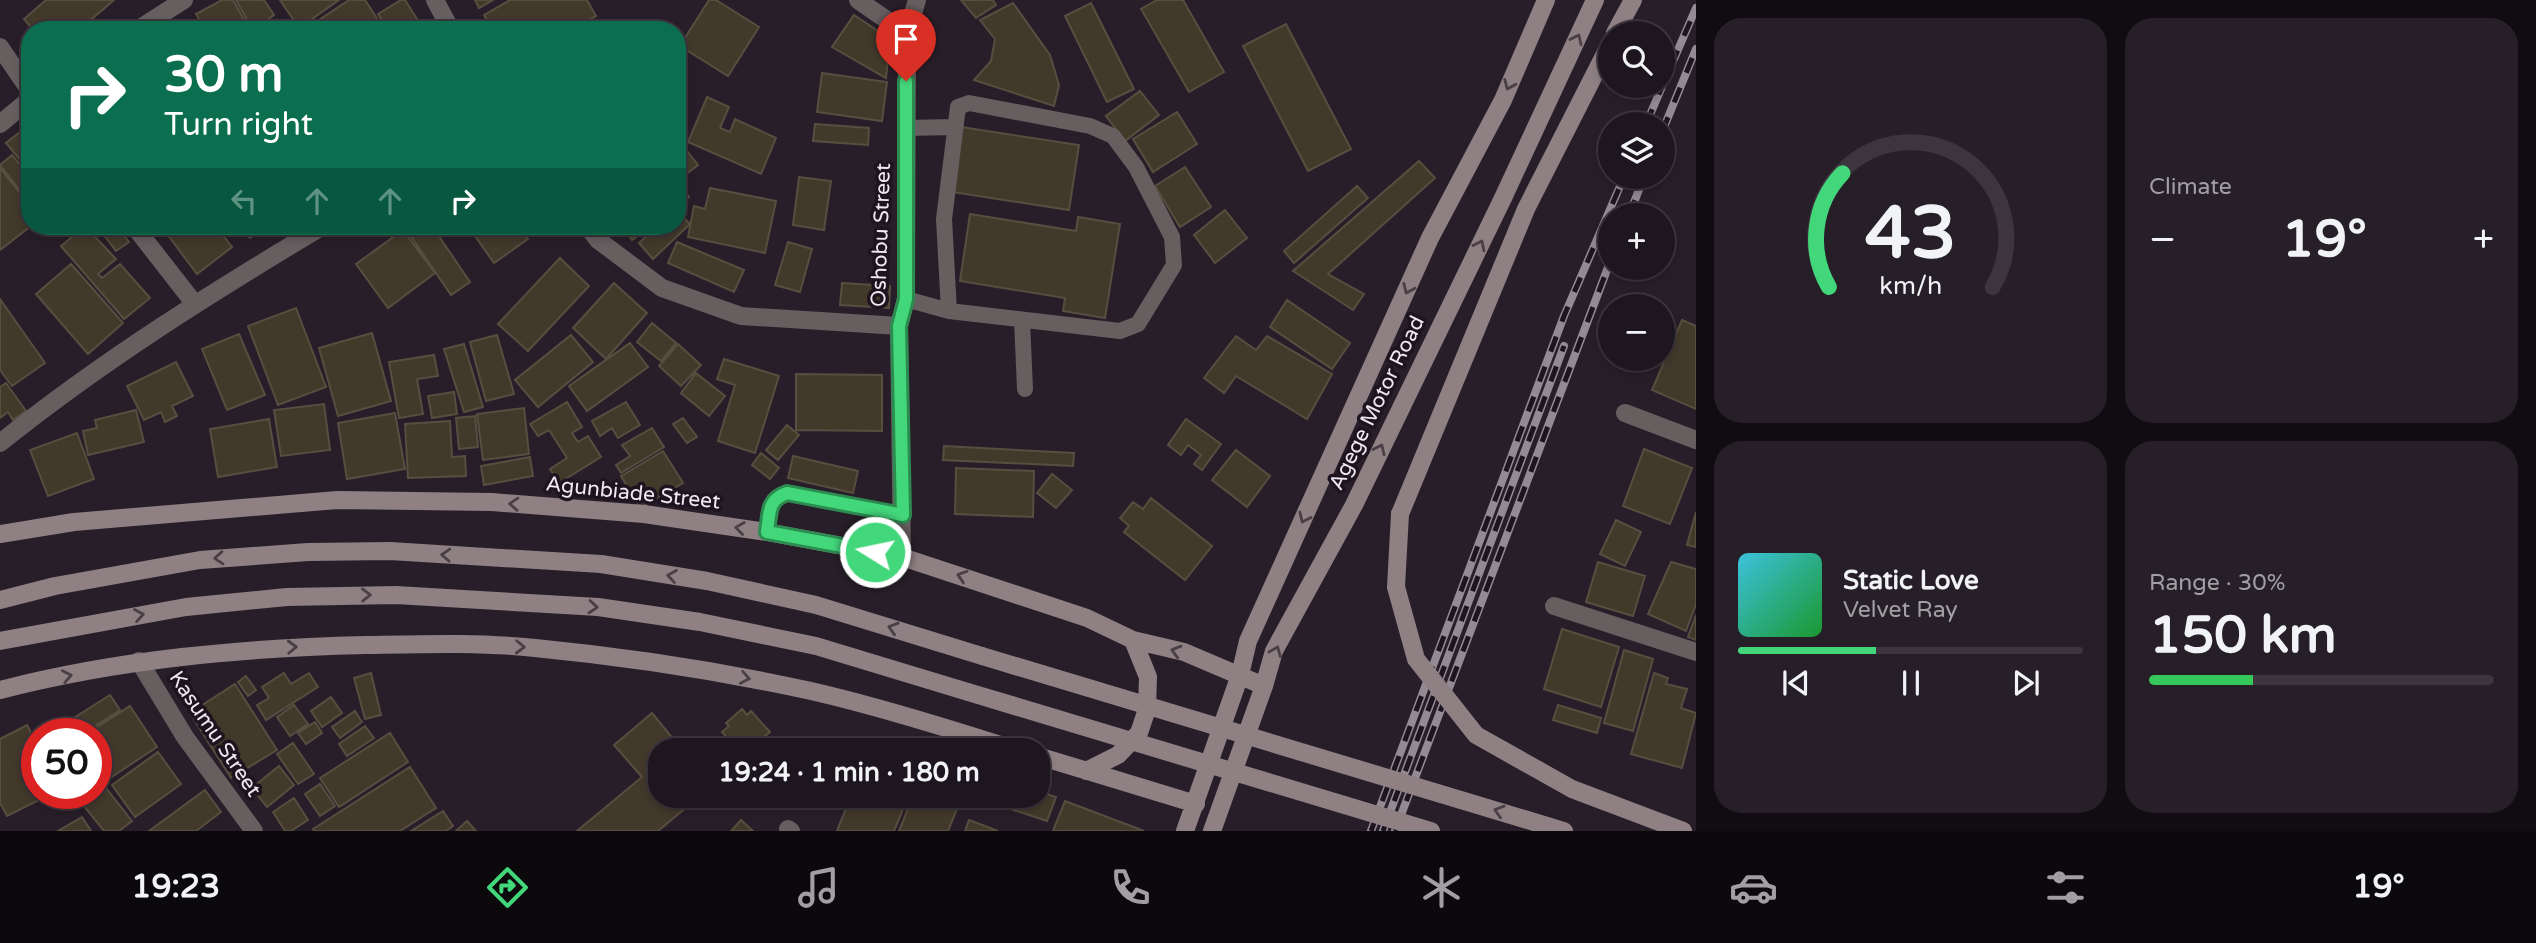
<!DOCTYPE html>
<meta charset="utf-8">
<style>
:root{--surface:#1e161f;--page:#261f28;--text:#f1f3f6;--muted:#a19fa4;--line:#3c353d;--accent:#43d77b}
body{margin:0;font-family:"Varela Round",sans-serif;background:var(--page);color:var(--text);height:100vh;display:flex;flex-direction:column;font-size:26px;white-space:nowrap}
*{box-sizing:border-box;margin:0}
p{font-size:23px;color:var(--muted)}
.icon{flex:none;width:38px;height:38px;fill:none;stroke:currentColor;stroke-width:2;stroke-linecap:round;stroke-linejoin:round}
.map{position:relative;flex:1;overflow:hidden}
.side{display:flex;flex-direction:column;gap:18px;padding:18px;background:#100c11;width:840px}
.side>*{flex:none}
.top-card{position:absolute;left:21px;top:21px;width:665px;height:214px;border-radius:28px;box-shadow:0 4px 10px #0003,0 0 0 2px var(--line);background:#0b6e4f;color:#fff;overflow:hidden}
.tools{position:absolute;left:1598px;top:21px;display:grid;gap:14px}
.tools a{display:grid;place-items:center;width:77px;height:77px;border-radius:50%;background:var(--surface);box-shadow:0 4px 10px #0003,0 0 0 2px var(--line);font-size:35px}
.speed{position:absolute;left:21px;top:718px;display:flex;gap:14px;font-size:35px;font-weight:700;text-align:center}
.speed>*{display:grid;place-content:center;width:91px;height:91px;border-radius:50%;background:var(--surface);box-shadow:0 4px 10px #0003,0 0 0 2px var(--line);line-height:1}
.speed .limit{border:10px solid #d22;background:#fff;color:#111}
.pin{position:absolute;display:grid;place-items:center;width:60px;height:60px;color:#fff;margin:-72px -30px;border-radius:50% 50% 50% 0;rotate:-45deg;box-shadow:0 0 7px #0007}
.pin .icon{rotate:45deg}
.me{position:absolute;width:77px;margin:-38px;rotate:280deg;stroke-linejoin:round;filter:drop-shadow(0 0 5px #0008)}
.turn{display:flex;align-items:center;gap:24px;height:147px;padding:0 28px;font-size:32px}
.turn .icon{width:91px;height:91px;stroke-width:2.5}
.turn b{display:block;font-size:49px;line-height:60px}
.lanes{display:flex;align-items:center;height:66px;padding:0 28px;background:#0003;justify-content:center;gap:35px;direction:ltr}
.lanes .off{opacity:.35}
.big{font-size:52px;font-weight:800;line-height:1.1}
.side .card{flex:1;display:flex;flex-direction:column;justify-content:center;gap:10px;min-width:0;padding:0 24px;border-radius:28px;background:var(--page)}
.side .dial{align-items:center;gap:0}
.dial svg{height:182px;overflow:visible;fill:none;stroke:var(--line);stroke-width:7;stroke-linecap:round;text-anchor:middle}
.dial text{fill:var(--text);stroke:none}
.song{display:flex;align-items:center;gap:21px}
.cover{width:84px;height:84px;border-radius:10px;background:linear-gradient(135deg,hsl(190 70% 55%),hsl(130 70% 35%))}
.played{height:7px;border-radius:4px;background:linear-gradient(90deg,var(--accent) 40%,var(--line) 40%)}
.keys{display:flex;justify-content:space-around;direction:ltr}
.heat{display:flex;justify-content:space-between;align-items:center;font-size:38px;direction:ltr}
.charge{height:10px;border-radius:5px;background:linear-gradient(90deg,#34c759 30%,var(--line) 0)}
.side .tiles{flex:1;display:grid;gap:18px;grid-template-columns:repeat(2,1fr)}
.trip{position:absolute;left:648px;top:738px;width:402px;height:70px;border-radius:28px;background:var(--surface);box-shadow:0 4px 10px #0003,0 0 0 2px var(--line);font-weight:800;line-height:70px;text-align:center}
.tabs{display:flex;height:112px;justify-content:space-around;align-items:center;background:#0c090c;color:var(--muted)}
.tabs .icon{width:49px;height:49px}
.tabs .current{color:var(--accent)}
.tabs b{font-size:32px;color:var(--text)}
main{display:flex;flex:1;min-height:0}
.map>svg:first-child{display:block}
.building{fill:#42392b;stroke:#584e40;stroke-width:2}
.lines{fill:none;stroke-linecap:round;stroke-linejoin:round}
.lane{stroke:#675e60;stroke-width:16}
.street{stroke:#675e60;stroke-width:18}
.secondary{stroke:#8e8083;stroke-width:18}
.rail-casing{stroke:#938a94;stroke-width:8}
.rail{stroke:#1e141f;stroke-width:5;stroke-dasharray:16;stroke-linecap:butt}
.secondary-bridge{stroke:#8e8083;stroke-width:18}
.oneway{stroke:#4b3f47}
.route-casing{stroke:#2c8c50;stroke-width:18}
.route{stroke:#43d77b;stroke-width:12}
.labels{text-anchor:middle;dominant-baseline:central;stroke-width:7;stroke-linejoin:round;paint-order:stroke}
.street-label{font-size:21px;fill:#efe8f0;stroke:#1e141f}
</style>
<main>
<div class="map">
<svg width="1696" height="831" viewBox="0 0 1696 831">
<rect width="100%" height="100%" fill="#281e29"/>
<path class="building" d="M46,0H114L79,30H33L24,19Z
M222,0H233L250,30H205L196,14Z
M236,0H264L274,15L253,30Z
M280,0H339L299,28Z
M349,0H365L384,29L304,30Z
M401,0H405L422,27L417,30H388L378,14Z
M475,0H493L479,8Z
M510,0H587L596,16L571,30H493L484,15Z
M709,0H716L759,27L728,76L680,46Z
M961,0H993L996,5L976,18Z
M1157,0H1183L1224,72L1189,92L1141,9Z
M1013,3L1050,55L1059,85L1054,106L974,80L991,61L995,39L980,20Z
M1091,3L1134,89L1107,102L1065,16Z
M854,15L890,39L886,78L832,47Z
M1286,24L1351,149L1308,171L1243,46Z
M822,73L887,82L882,121L817,112Z
M1140,91L1159,115L1125,141L1106,116Z
M707,97L729,107L720,128L730,132L735,119L776,138L761,174L688,142Z
M1177,112L1197,144L1153,172L1133,139Z
M30,124V172L6,143Z
M815,124L869,128L868,145L813,141Z
M961,127L1079,145L1069,210L952,192Z
M677,138L698,165L677,181Z
M12,155L30,177V203L0,165Z
M1419,161L1435,178L1328,274L1364,294L1353,310L1293,271Z
M1185,167L1211,207L1180,227L1155,186Z
M0,168L30,206L31,226L0,250Z
M799,177L831,181L824,230L793,225Z
M679,183L689,197L677,206V184Z
M1357,186L1368,198L1294,263L1284,251Z
M710,188L776,201L765,253L688,237L694,206L705,209Z
M1225,210L1247,238L1215,263L1194,235Z
M677,211L690,224L653,259L639,243L657,226H677Z
M970,214L1076,231L1078,217L1120,224L1105,318L1063,311L1065,298L960,281Z
M85,226L116,259L98,274L102,278L120,264L150,298L124,319L61,246Z
M97,226H117L129,242L116,251Z
M161,226H216L232,247L197,274Z
M241,226H266L250,238Z
M423,226H432L470,282L451,295L410,235Z
M468,226H518L528,239L494,263Z
M622,226H651L632,240Z
M403,230L435,273L388,308L356,264Z
M677,242L744,270L734,292L668,263Z
M788,242L812,249L800,292L775,285Z
M560,258L589,286L528,351L498,324Z
M71,264L123,323L88,354L36,294Z
M614,283L647,313L606,359L573,328Z
M842,283L890,286L889,308L840,305Z
M0,299L45,363L12,386L0,370Z
M1287,300L1350,343L1332,369L1270,327Z
M296,308L326,387L278,405L248,326Z
M1682,320L1696,326V409L1652,390Z
M652,323L676,343L661,361L637,342Z
M372,333L391,401L338,416L319,348Z
M239,334L265,395L227,410L202,349Z
M497,335L514,394L486,401L470,342Z
M571,335L593,362L538,407L515,380Z
M1236,336L1256,350L1267,336L1332,374L1307,419L1236,376L1224,393L1204,378Z
M630,343L648,367L587,411L569,386Z
M464,344L483,407L464,412L444,349Z
M678,344L701,365L681,386L659,366Z
M434,355L438,376L417,379L423,414L399,418L389,362Z
M724,359L779,376L755,453L718,441L735,385L717,379Z
M176,362L193,396L172,406L177,416L165,422L161,412L144,420L127,386Z
M696,373L725,396L709,416L681,393Z
M796,374L882,375V431L796,430Z
M6,383L26,411L13,420L8,412L0,418V387Z
M454,392L457,414L432,418L428,396Z
M567,402L582,427L572,433L578,442L588,436L601,457L559,483L550,469L567,458L549,430L538,436L530,424Z
M626,402L640,425L618,438L612,428L600,436L592,421Z
M324,404L330,450L281,456L274,410Z
M524,408L529,454L483,460L477,414Z
M136,410L144,442L88,455L83,431L97,428L95,420Z
M395,413L405,469L347,479L338,423Z
M475,416L478,447L459,449L456,418Z
M683,418L697,437L687,443L673,424Z
M269,419L277,467L218,477L210,429Z
M1186,419L1221,444L1202,470L1194,464L1201,455L1188,445L1181,455L1168,445Z
M450,421L452,457L465,456L466,476L408,478L405,424Z
M787,425L799,435L778,460L766,450Z
M652,428L664,447L621,473L616,465L630,456L622,445Z
M77,433L94,479L48,496L30,450Z
M944,446L1074,453L1073,466L943,460Z
M1644,449L1692,468L1670,524L1623,506Z
M1236,450L1270,476L1247,507L1212,480Z
M663,451L683,483L640,508L621,476Z
M761,453L779,468L770,479L752,465Z
M793,456L858,471L853,493L788,478Z
M530,457L533,476L484,485L481,466Z
M956,468L1034,471L1033,517L955,514Z
M1052,474L1072,490L1056,508L1037,493Z
M1151,498L1212,546L1185,580L1124,532L1129,526L1120,518L1133,502L1143,509Z
M1696,512V547L1687,545Z
M1616,520L1641,532L1625,566L1600,554Z
M1598,562L1645,576L1633,616L1586,602Z
M1671,562L1696,569V604L1686,631L1648,614Z
M1696,615V640L1688,637Z
M1562,629L1619,647L1601,707L1544,689Z
M1624,650L1653,659L1633,731L1604,723Z
M284,673L291,684L309,673L318,687L266,720L257,705L269,698L262,687Z
M371,673L381,715L365,719L354,678Z
M1654,673L1668,678L1666,684L1687,689L1681,708L1696,713L1682,768L1631,754Z
M246,676L256,690L248,696L238,682Z
M235,684L277,750L231,778L190,713Z
M110,695L120,710L84,733H50Z
M331,697L342,713L322,727L311,711Z
M294,705L308,724L290,736L277,717Z
M1558,705L1601,718L1597,733L1553,720Z
M130,706L157,747L104,782L96,770V733H88Z
M742,709L747,715L751,711L770,732L748,751H739L722,732L729,726L726,723Z
M355,711L362,722L340,738L332,727Z
M652,713L683,751H660V796H700L658,831H577L642,777L614,745Z
M315,722L322,733L306,744L298,733Z
M27,725L37,744V793H53L7,816L0,803V739Z
M365,726L374,738L347,756L339,744Z
M390,733L408,762L339,807L320,778Z
M293,743L314,774L298,784L277,754Z
M158,752L181,784L135,817L112,785Z
M279,766L294,785L267,807L252,788Z
M410,767L436,808L400,831H314L313,829Z
M320,784L335,806L320,816L305,794Z
M106,788L132,821L119,831H104L83,805Z
M205,790L221,812L196,831H149Z
M1038,791L1056,797L1047,821L971,796H1038Z
M851,796H879L904,807L894,831H837Z
M913,796H940L959,804L948,831H899Z
M294,798L308,820L291,831H285L273,812Z
M1065,801L1144,831H1053Z
M443,811L453,826L446,831H411Z
M82,817L91,831H58Z
M741,820L753,831H731Z
M969,820L998,831H965Z
M467,821L476,831H456Z"/>
<g class="lines">
<path class="lane" d="M906,128L955,127
M906,299L949,311L1120,331L1138,324L1174,265L1172,237L1136,167L1113,136L1090,126L969,103L958,107L944,219L949,311
M1022,320L1025,389
M767,532C770,513 767,500 787,493L903,515"/>
<path class="street" d="M435,0L451,30
M858,0L907,34
M137,30L184,0
M0,47L30,91
M0,124L30,99
M134,226L194,303
M587,226L598,240L662,288L741,316L899,326
M1625,413L1696,440
M0,443C102,361 211,293 323,226
M902,557L899,326L906,299L907,34L917,0
M1554,606L1696,652
M139,661L185,737L254,831
M788,829L791,831"/>
<path class="secondary" d="M1615,33L1633,0
M1400,514L1526,209L1610,44
M0,534L74,522L337,500L492,502L644,514L767,532L902,557L1087,618L1133,640L1184,652L1264,686
M0,600L55,586L200,560L308,552L390,551L601,564L707,581L816,605L982,656
M0,641L186,607L287,597L396,595L598,607L700,622L816,646L968,692
M0,690C120,659 243,648 366,645C422,644 479,642 535,648C628,657 720,671 811,691C881,707 951,729 1019,751
M1038,756L1196,804
M1086,771L1118,755L1139,733L1147,709L1148,677L1133,640
M1185,831L1240,675L1248,641L1430,238L1503,100L1546,0
M1212,831L1264,686L1274,651L1354,505L1503,198L1595,0"/>
<g class="rail-casing">
<path id="rail" d="M1646,124L1696,8
M1662,132L1696,49
M1629,215L1644,177
M1371,831L1564,316L1624,177
M1383,831L1564,346
M1395,831L1610,262"/>
</g>
<use href="#rail" class="rail"/>
<path class="secondary-bridge" d="M1400,514L1396,587L1416,659L1476,735L1572,789L1683,831
M982,656L1564,831
M968,692L1431,831"/>
</g>
<defs><path id="oneway-chevron" d="M-2-3.5L2.5 0L-2 3.5" fill="none" stroke-width="1.6" stroke-linecap="round" stroke-linejoin="round" transform="scale(1.75)"/></defs>
<g class="oneway">
<use href="#oneway-chevron" transform="translate(1577 39) rotate(-65)"/>
<use href="#oneway-chevron" transform="translate(1509 85) rotate(113)"/>
<use href="#oneway-chevron" transform="translate(1480 245) rotate(-64)"/>
<use href="#oneway-chevron" transform="translate(1408 289) rotate(114)"/>
<use href="#oneway-chevron" transform="translate(1380 449) rotate(-65)"/>
<use href="#oneway-chevron" transform="translate(514 504) rotate(-176)"/>
<use href="#oneway-chevron" transform="translate(1304 518) rotate(115)"/>
<use href="#oneway-chevron" transform="translate(740 528) rotate(-172)"/>
<use href="#oneway-chevron" transform="translate(446 555) rotate(-177)"/>
<use href="#oneway-chevron" transform="translate(219 558) rotate(176)"/>
<use href="#oneway-chevron" transform="translate(672 576) rotate(-171)"/>
<use href="#oneway-chevron" transform="translate(962 576) rotate(-162)"/>
<use href="#oneway-chevron" transform="translate(366 595) rotate(-1)"/>
<use href="#oneway-chevron" transform="translate(593 607) rotate(5)"/>
<use href="#oneway-chevron" transform="translate(139 615) rotate(-10)"/>
<use href="#oneway-chevron" transform="translate(893 628) rotate(-163)"/>
<use href="#oneway-chevron" transform="translate(292 647) rotate(-2)"/>
<use href="#oneway-chevron" transform="translate(520 647) rotate(2)"/>
<use href="#oneway-chevron" transform="translate(1176 651) rotate(-164)"/>
<use href="#oneway-chevron" transform="translate(1276 651) rotate(-68)"/>
<use href="#oneway-chevron" transform="translate(67 676) rotate(-11)"/>
<use href="#oneway-chevron" transform="translate(745 678) rotate(11)"/>
<use href="#oneway-chevron" transform="translate(1499 811) rotate(-163)"/>
</g>
<g class="lines">
<g class="route-casing">
<path id="route" d="M875,552L767,532C770,513 767,500 787,493L903,515L899,326L906,299V81"/>
</g>
<use href="#route" class="route"/>
</g>
<g class="labels">
<g class="street-label">
<text transform="translate(881 235) rotate(-88)">Oshobu Street</text>
<text transform="translate(1377 403) rotate(-64)">Agege Motor Road</text>
<text transform="translate(633 493) rotate(6)">Agunbiade Street</text>
<text transform="translate(215 734) rotate(56)">Kasumu Street</text>
</g>
</g>
</svg>
<div class="tools">
<a><svg class="icon" aria-label="search" viewBox="0 0 24 24"><circle cx="10" cy="10" r="6"/><path d="M15 15l6 6"/></svg></a>
<a><svg class="icon" aria-label="layers" viewBox="0 0 24 24"><path d="M12 4l9 5-9 5-9-5zM3 14l9 5 9-5"/></svg></a>
<a>+</a>
<a>−</a>
</div>
<div class="speed"><div class="limit">50</div></div>
<div class="pin" style="left:906px;top:81px;background:#d93025"><svg class="icon" aria-label="arrive" viewBox="0 0 24 24"><path d="M6 21V4h12l-3 4 3 4H6"/></svg></div>
<svg class="me" style="left:875px;top:552px" viewBox="-20 -20 40 40"><circle r="17" fill="#43d77b" stroke="#fff" stroke-width="3"/><path d="M0-11L8 9 0 5-8 9z" fill="#fff"/></svg>
<div class="trip">19:24 · 1 min · 180 m</div>
<div class="top-card">
<div class="turn"><svg class="icon" aria-label="right" viewBox="0 0 24 24"><path d="M7 20v-9h11M14 6l5 5-5 5"/></svg><div><b>30 m</b>Turn right</div></div>
<div class="lanes"><svg class="icon off" aria-label="left" viewBox="0 0 24 24"><path d="M17 20v-9H6M10 6l-5 5 5 5"/></svg><svg class="icon off" aria-label="ahead" viewBox="0 0 24 24"><path d="M12 20V5M6 11l6-6 6 6"/></svg><svg class="icon off" aria-label="ahead" viewBox="0 0 24 24"><path d="M12 20V5M6 11l6-6 6 6"/></svg><svg class="icon" aria-label="right" viewBox="0 0 24 24"><path d="M7 20v-9h11M14 6l5 5-5 5"/></svg></div>
</div>
</div>
<section class="side">
<div class="tiles">
<div class="card dial"><svg viewBox="0 0 100 80">
<path d="M14 69A42 42 0 1 1 86 69"/>
<path d="M14 69A42 42 0 0 1 20 19" stroke="#43d77b"/>
<text x="50" y="56" font-size="32" font-weight="700">43</text>
<text x="50" y="72" font-size="11">km/h</text>
</svg></div>
<div class="card"><p>Climate</p>
<div class="heat"><a>−</a><b class="big">19°</b><a>+</a></div>
</div>
<div class="card">
<div class="song"><i class="cover"></i><div><b>Static Love</b><p>Velvet Ray</p></div></div>
<div class="played"></div>
<div class="keys"><svg class="icon" aria-label="previous" viewBox="0 0 24 24"><path d="M18 5L8 12l10 7zM5 5v14"/></svg><svg class="icon" aria-label="pause" viewBox="0 0 24 24"><path d="M8 5v14M16 5v14"/></svg><svg class="icon" aria-label="next" viewBox="0 0 24 24"><path d="M6 5l10 7-10 7zM19 5v14"/></svg></div>
</div>
<div class="card"><p>Range · 30%</p><b class="big">150 km</b><div class="charge"></div></div>
</div>
</section>
</main>
<nav class="tabs">
<b>19:23</b>
<svg class="icon current" aria-label="directions" viewBox="0 0 24 24"><path d="M12 3l9 9-9 9-9-9zM9 14v-3h6M13 9l2 2-2 2"/></svg>
<svg class="icon" aria-label="music" viewBox="0 0 24 24"><path d="M9 18V5l10-2v13"/><circle cx="6" cy="18" r="3"/><circle cx="16" cy="16" r="3"/></svg>
<svg class="icon" aria-label="phone" viewBox="0 0 24 24"><path d="M5 4h4l2 5-3 2q2 4 5 5l2-3 5 2v4C11 20 4 13 5 4z"/></svg>
<svg class="icon" aria-label="climate" viewBox="0 0 24 24"><path d="M12 3v18M4 7l16 10M4 17L20 7"/></svg>
<svg class="icon" aria-label="car" viewBox="0 0 24 24"><path d="M5 17H2v-5l4-1 3-4h7l3 4 3 1v5h-3M9 17h6M6 11h13"/><circle cx="7" cy="17" r="2"/><circle cx="17" cy="17" r="2"/></svg>
<svg class="icon" aria-label="filters" viewBox="0 0 24 24"><path d="M4 7h16M4 17h16"/><circle cx="9" cy="7" r="2"/><circle cx="15" cy="17" r="2"/></svg>
<b>19°</b>
</nav>
